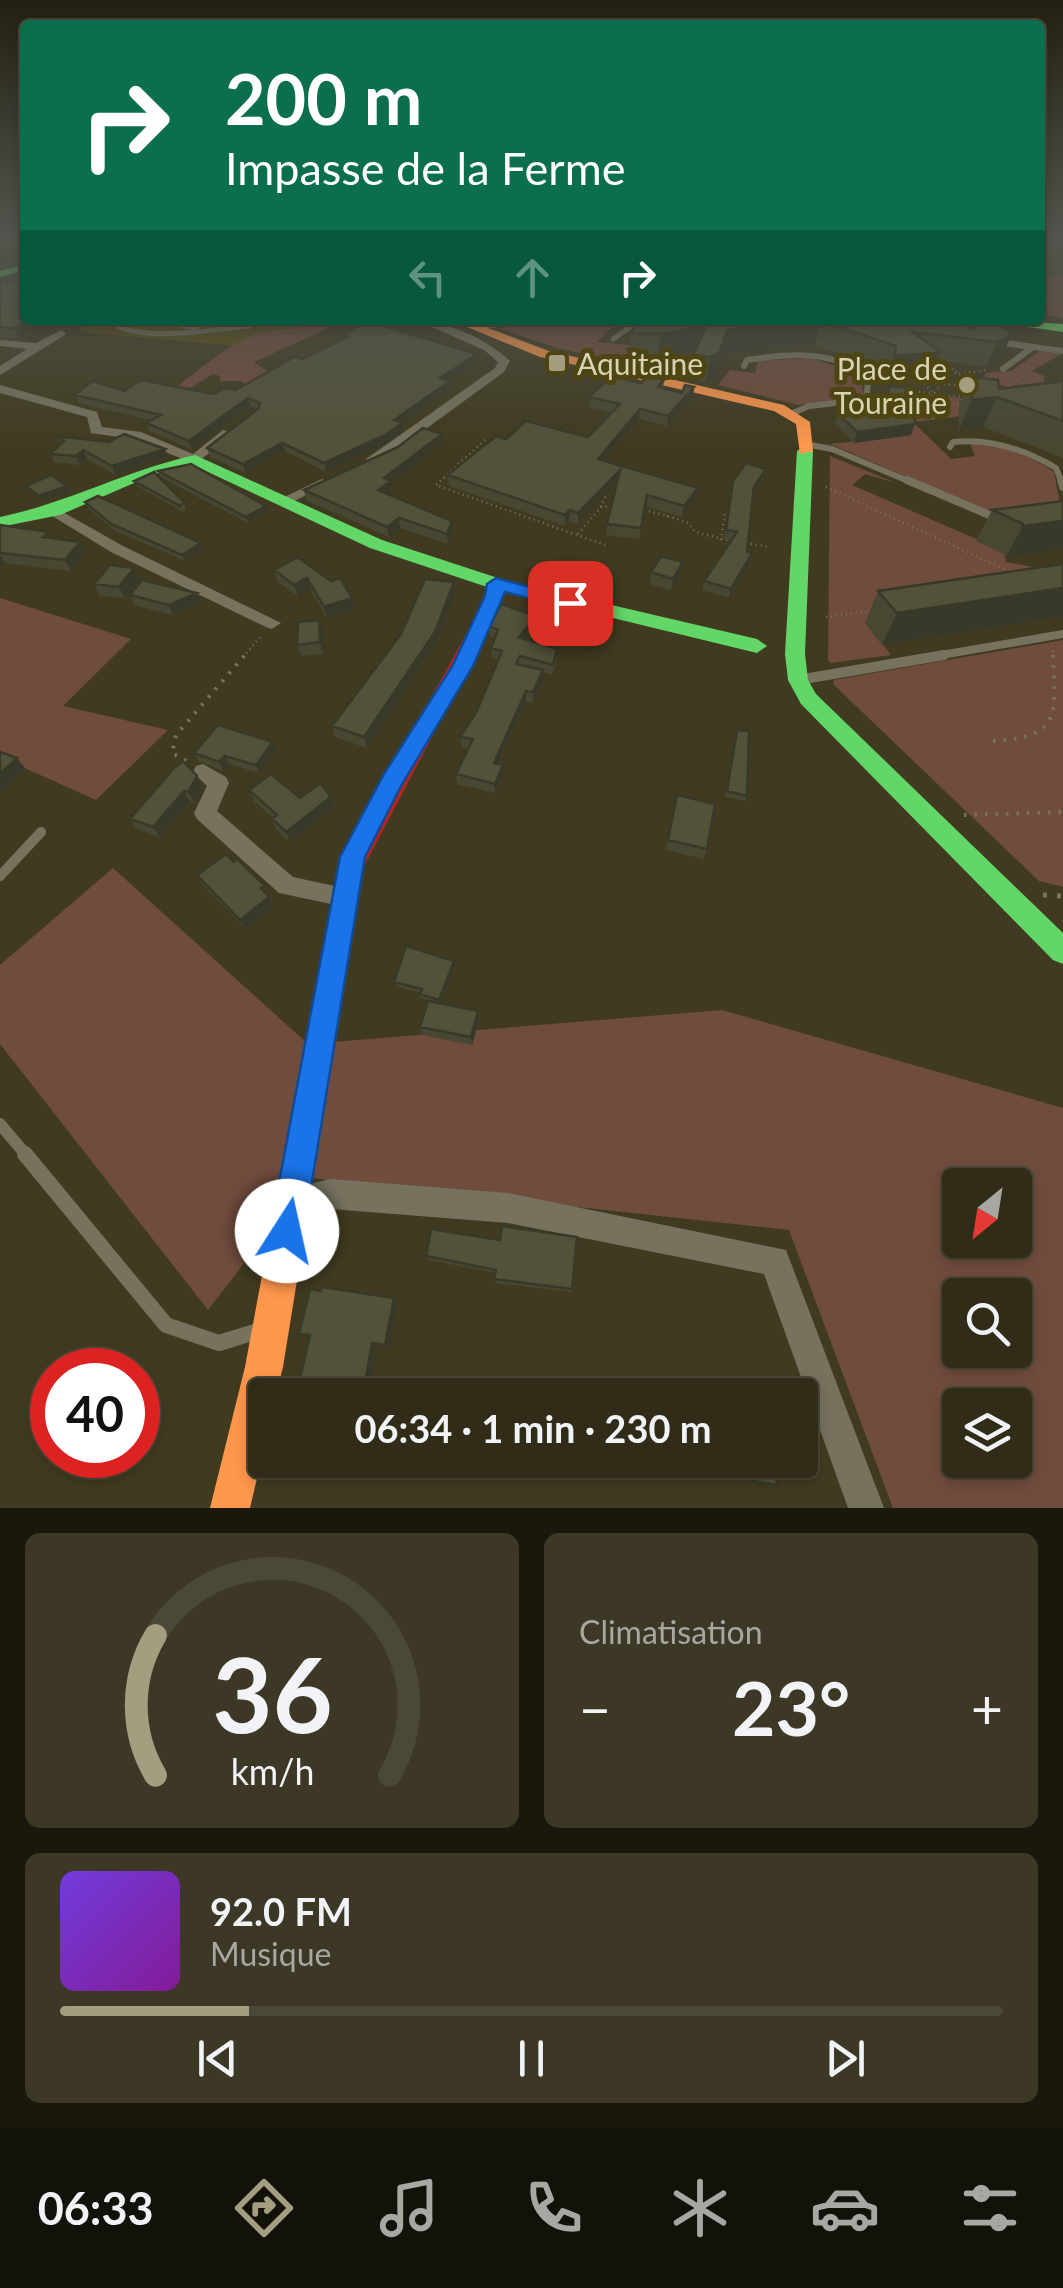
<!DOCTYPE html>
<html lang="fr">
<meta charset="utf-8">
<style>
:root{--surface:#302c18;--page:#3c3825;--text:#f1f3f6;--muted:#a8a7a2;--line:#4b4837;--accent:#a39e80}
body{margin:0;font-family:Lato,sans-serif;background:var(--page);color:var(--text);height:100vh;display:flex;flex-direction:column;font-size:38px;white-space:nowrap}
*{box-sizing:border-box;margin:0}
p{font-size:32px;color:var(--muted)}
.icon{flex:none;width:55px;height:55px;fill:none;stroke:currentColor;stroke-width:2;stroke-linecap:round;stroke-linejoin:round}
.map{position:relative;height:1508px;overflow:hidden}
.sheet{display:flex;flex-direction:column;gap:25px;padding:25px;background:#1a180d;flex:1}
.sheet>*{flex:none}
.top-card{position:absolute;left:20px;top:20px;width:1025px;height:305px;border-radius:10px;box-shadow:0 5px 15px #0003,0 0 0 2px var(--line);background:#0b6e4f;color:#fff;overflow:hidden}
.needle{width:65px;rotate:210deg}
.buttons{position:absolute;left:942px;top:1168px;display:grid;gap:20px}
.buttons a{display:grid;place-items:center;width:90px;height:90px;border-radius:10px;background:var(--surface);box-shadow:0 5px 15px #0003,0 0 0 2px var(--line);font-size:50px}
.speed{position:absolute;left:30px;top:1348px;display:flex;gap:20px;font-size:50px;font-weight:700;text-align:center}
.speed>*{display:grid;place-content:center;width:130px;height:130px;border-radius:50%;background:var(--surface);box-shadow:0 5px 15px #0003,0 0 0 2px var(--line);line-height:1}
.speed .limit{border:15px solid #d22;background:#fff;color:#111}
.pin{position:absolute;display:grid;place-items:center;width:85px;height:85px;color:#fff;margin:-42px;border-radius:20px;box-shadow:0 5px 15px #0006}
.me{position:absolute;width:110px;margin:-55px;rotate:10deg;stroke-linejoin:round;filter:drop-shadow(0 0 8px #0008)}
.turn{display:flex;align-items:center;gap:35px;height:210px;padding:0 40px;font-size:45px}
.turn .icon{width:130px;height:130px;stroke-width:2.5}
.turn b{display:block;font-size:70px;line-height:85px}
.lanes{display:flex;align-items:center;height:95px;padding:0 40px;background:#0003;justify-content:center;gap:50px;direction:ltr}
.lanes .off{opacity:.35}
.big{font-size:75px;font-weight:700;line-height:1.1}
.sheet .widget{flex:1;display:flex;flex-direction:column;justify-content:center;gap:15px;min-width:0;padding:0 35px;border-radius:15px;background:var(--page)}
.sheet .dial{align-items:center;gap:0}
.dial svg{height:260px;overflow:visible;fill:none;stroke:var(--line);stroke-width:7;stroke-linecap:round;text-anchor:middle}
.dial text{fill:var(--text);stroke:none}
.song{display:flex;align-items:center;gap:30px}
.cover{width:120px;height:120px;border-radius:15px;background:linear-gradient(135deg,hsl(260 70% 55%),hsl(290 70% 35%))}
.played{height:10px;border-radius:5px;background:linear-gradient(90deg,var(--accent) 20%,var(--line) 20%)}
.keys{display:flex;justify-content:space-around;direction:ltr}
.heat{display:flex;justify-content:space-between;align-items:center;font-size:55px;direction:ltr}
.sheet .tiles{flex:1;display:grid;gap:25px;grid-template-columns:1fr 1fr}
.widget:last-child{grid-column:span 2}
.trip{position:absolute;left:248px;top:1378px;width:570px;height:100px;border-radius:10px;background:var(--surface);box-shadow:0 5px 15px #0003,0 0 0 2px var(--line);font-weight:700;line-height:100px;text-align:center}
.menu{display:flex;height:160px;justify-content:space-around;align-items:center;background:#13120a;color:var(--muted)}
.menu .icon{width:70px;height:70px}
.menu .active{color:var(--accent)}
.menu b{font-size:45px;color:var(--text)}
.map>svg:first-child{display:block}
.built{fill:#564c16}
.green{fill:#704c3d;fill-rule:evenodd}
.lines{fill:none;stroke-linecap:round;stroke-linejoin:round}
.path-far2{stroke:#767361;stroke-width:2.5;stroke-dasharray:1 4;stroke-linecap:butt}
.path-far1{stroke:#767361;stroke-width:4;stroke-dasharray:2.5 8;stroke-linecap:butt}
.path{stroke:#767361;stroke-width:5;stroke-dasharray:4 10;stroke-linecap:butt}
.lane-far5{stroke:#76725e;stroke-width:5}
.lane-far4{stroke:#76725e;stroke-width:6}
.lane-far3{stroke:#76725e;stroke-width:8}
.lane-far2{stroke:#76725e;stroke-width:10}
.lane-far1{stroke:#76725e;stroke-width:12}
.lane{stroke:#76725e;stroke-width:16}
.street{fill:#76725e;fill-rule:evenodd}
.fast{fill:#63d668;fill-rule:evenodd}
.slow{fill:#ff974d;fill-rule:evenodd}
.jam{fill:#b3261e;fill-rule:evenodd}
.wall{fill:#474732}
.shaded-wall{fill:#393929}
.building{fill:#52523a;stroke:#393929;stroke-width:2.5}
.route{fill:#1a73e8;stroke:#114b97;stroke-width:2.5}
.poi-dot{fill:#a39e80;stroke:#4e4512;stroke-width:4}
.labels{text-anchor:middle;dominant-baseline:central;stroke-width:10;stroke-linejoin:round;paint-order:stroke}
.far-poi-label{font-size:30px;fill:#d9d3b3;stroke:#4e4512;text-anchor:start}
</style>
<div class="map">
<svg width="1063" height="1508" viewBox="0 0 1063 1508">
<rect width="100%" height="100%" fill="#403b20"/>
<path class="built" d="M81,320H322L297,332L265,331L237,346L81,332Z"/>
<path class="green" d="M1040,273L1063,275V318L1040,315Z
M322,320H346L254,362L268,372L250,388L241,381H220V376L213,374L177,396L170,392C194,374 238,335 267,331C293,327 294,333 322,320Z
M558,320H618L624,326L614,325L597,342L637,346L625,348L631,357L677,353V363L669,372L557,348L498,328L544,325L543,321Z
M1040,351L1061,354L1032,371L1044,376L1045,391L1008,387L1018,399L1005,386L981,381L986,373L1011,371Z
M805,356L857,373L864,393L861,398L799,405L718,385L730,370L755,373L758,360L802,359Z
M911,392L968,399L985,406L959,402L961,416L913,422L951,459L975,456L970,443C998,443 1031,456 1054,472L1060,504L996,515L830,444L889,438L896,428L871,403L877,396L910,400Z
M830,456L896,483L865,474L852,485L1004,551L1006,562L1039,568L866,622L891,655L831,663L828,660Z
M0,598L131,639L63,706L168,730L96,800L0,757Z
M1063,640V887L1039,881L833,684L834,680Z
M113,868L308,1044L722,1010L1063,1108V1508H893L789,1230L310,1178L208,1310L0,1044V965ZM960,1185H1015V1240H960ZM960,1295H1015V1350H960ZM960,1405H1015V1460H960Z"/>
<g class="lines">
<path class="path-far2" d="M941,359L961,376L974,380
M931,364L958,374L987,370
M914,382L969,386
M924,384L946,404
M1009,386L1028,370
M997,390L1016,388
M914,391L964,397
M913,404L934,395L943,380L936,375L941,373
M921,404L942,403
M933,419L928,413L945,404H964
M485,440L436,485L608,546
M826,487L1012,573
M601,507L606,495
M644,510L668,516L665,519
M668,516L688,523L695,532L731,541
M578,534L601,507L615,506
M721,540L725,513
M746,543L770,547
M826,617L870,611
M243,657L261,636
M1053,657V649"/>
<path class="path-far1" d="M993,741C1063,737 1055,714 1053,655
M186,761L172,753L176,735L245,655
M964,815L1063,812"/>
<path class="path" d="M1043,895L1063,896"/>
<path class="lane-far5" d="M114,320L110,321C137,344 215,329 249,326L259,320
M152,320L196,328
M475,327L544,320
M613,339L629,328L623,320
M998,342L1022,345"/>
<path class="lane-far4" d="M1004,343L1063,351
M744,366L747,360C790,354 833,348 868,379L867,394L862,400L809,406L793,413
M1003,369L1033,347
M805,444L832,449L913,483
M950,447L953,442C991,438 1024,449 1056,468L1062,483"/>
<path class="lane-far3" d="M907,480L999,519
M1061,480L1063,487
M930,657L1063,634"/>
<path class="lane-far2" d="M798,680L944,655
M0,876L41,832"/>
<path class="lane-far1" d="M0,1124L27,1156"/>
<path class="lane" d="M25,1154L166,1325L219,1343L261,1330"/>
<path class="street" d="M416,320C446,320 488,340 510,361L504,372L376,465H366V459L495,368L498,362L484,350Z
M61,330L66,333L65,335L0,375V366L27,349L0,346V340L36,343Z
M0,385L97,412L102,427L141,432L193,454L223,430L235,433L195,464L133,439L91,433L87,417L0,393Z
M322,479L334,482L288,504L276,501Z
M54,507L123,546L281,623L272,629L266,627L111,552L49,514V508Z
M203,764L226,777L229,783L217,811L293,877L353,890L357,897L353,904L345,907L279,893L197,819L194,813L207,786L193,772L196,766Z
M331,1179L508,1193L786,1250L884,1508H848L764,1274L508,1223L331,1209L293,1215L283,1210L278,1200L283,1190Z"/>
<path class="fast" d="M25,264V270L0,277V271Z
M1001,320L1063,324V332L1007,324Z
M805,446L813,451L805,654L808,680L816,694L1063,933V964L1053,960L801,704L788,680L785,654L797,451Z
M195,455L382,540L501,579L757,639L767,646L757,653L490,588L370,548L193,465L155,474L60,515L0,527V517C68,503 127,470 195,455Z"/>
<path class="slow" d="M450,320H467L549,351L784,405L810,422L813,451L800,454L796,424L774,411L540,357Z
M351,855L360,858L364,866L283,1367L276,1395H265V1444L250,1508H210L245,1367L338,866L342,858Z"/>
<path class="jam" d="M496,578L505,584L504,596L489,629L360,874L351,877L342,874L338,866L342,858L469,629L486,596L487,584Z"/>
</g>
<path class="wall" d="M1040,235L1063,245V270L1061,275L1040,274Z
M0,281L19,338L0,337Z
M638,320H951L969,327L972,320H991L1001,359L986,367L937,360L930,376L887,381V371L815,345L723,354L715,377L706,382L690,378L695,352L658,359L629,357L631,333Z
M342,335L477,354V362L449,381L451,389L402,424L403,431L386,444L326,472L285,451L245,473L210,457L207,448L257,409L250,406L192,450L149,431L146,423L150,420L79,403L75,395L124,391L214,394L236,390L343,339Z
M971,377L999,389L1063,381V458L983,427L959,430V406Z
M664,380L663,388L682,393L694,387L693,397L667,426L639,419L604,461L698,488L696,499L682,517L646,506L639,539L606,535L607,524L617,483L578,524L569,521L565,526L449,486L448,475L506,439L588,437L612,413L589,407V397L641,383Z
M889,386L911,435L854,443L835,424L838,414L885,408L886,396Z
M57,436L168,457L115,475L87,459L80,465L54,462L50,454L61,444Z
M443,443L391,484L392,491L388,494L453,531L448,544L400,528L389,537L306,500L304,490Z
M158,471L267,512L248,523L160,477Z
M763,477L753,493L747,552L752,553L750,563L729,598L702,590L704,581L731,540L724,539L731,490Z
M134,481L184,502L186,508L183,512L137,486Z
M1063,501L1005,558L1004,554L976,541L992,510Z
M85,502L203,549L185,561L114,530L88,508Z
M0,525L52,539L80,542L85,553L71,571L5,563L0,568Z
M295,559L352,598L355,609L327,618L310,589L298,596L277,581L274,570Z
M1063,564V617L882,645L865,623L878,591Z
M134,568L140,579L125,598L100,596L94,584Z
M651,572L681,574L671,590L650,584Z
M197,593L201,603L173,615L134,605L130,595Z
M455,594L436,643L367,748L335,737L332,726Z
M490,626L536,627L526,639L557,649V659L552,675L543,672V680L533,703L526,701L498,764L503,765V775L495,793L457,784L456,774L468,748L462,747L460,737L476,713L498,660L492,658L491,648L495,638L490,637Z
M323,631V654L301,656L297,645Z
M737,730L747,796L746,801L725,797Z
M273,742L277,751L259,773L229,764L223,771L199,761L194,753Z
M175,767L202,787L195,803L190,802L160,838L137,829L130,819Z
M249,790L300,798L331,797L334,808L290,842L276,830L272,819L273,818L254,801Z
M677,795L707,849L704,859L666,850Z
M197,875L270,896L274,907L246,929L203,885Z
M455,966L441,1003L479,1020L472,1045L422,1035L420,1027L429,1001L421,998L420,993L395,986L394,982Z
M431,1229L572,1289L571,1292L495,1283V1273L429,1260L426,1256Z
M735,1460H775L742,1479L736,1477Z"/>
<path class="shaded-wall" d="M25,247V258L0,266V255Z
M29,320H53L19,338L14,328Z
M821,321L815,345L723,354L715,377L706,382L710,357L727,330Z
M706,326L702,351L658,359L660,334Z
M1012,334L1001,359L986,367L997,342Z
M940,352L930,376L887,381L895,356Z
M477,354V362L441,387L440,378Z
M450,381L451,389L402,424L403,431L386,444L326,472L324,463L394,420Z
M694,387L693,397L667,426L668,416Z
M997,397L983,427L959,430L972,400Z
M248,398L250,406L192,450L189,441Z
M640,409L639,419L597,470L598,459Z
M915,424L911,435L854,443L857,432Z
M442,434L443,443L391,484L392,491L380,500L378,490L384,478Z
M282,443L285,451L245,473L243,464Z
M165,449L168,457L115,475L112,466Z
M83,450L87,459L80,465L76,456Z
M766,469L763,477L751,496L754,487Z
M620,470L619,481L578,524V513Z
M67,486L70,492L41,501L38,496Z
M698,488L696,499L682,517L684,506Z
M266,506L267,512L248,523L246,517Z
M570,510L569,521L565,526V515Z
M399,518L400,528L389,537L387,527Z
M452,521L453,531L448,544L447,534Z
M1063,521V549L1005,558L1023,526Z
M80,542L85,553L71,571L65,560Z
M201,543L203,549L185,561L182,555Z
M752,553L750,563L729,598L731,589Z
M0,555L5,563L0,568Z
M683,562L681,574L671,590L673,579Z
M134,568L140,579L125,598L119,587Z
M307,578L310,589L298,596L294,585Z
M454,582L455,594L436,643L367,748L364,737Z
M1063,588V617L882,645L897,613Z
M197,593L201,603L173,615L169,605Z
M352,598L355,609L327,618L324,607Z
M536,616V627L519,647V637Z
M319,620L323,631V654L320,642Z
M543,670V680L533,703V692Z
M526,691V701L494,772V763Z
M273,742L277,751L259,773L256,765Z
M225,756L229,764L223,771L219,762Z
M17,758L26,769L0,794V774Z
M503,765V775L495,793V784Z
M197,776L202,787L195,803L188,792Z
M184,791L190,802L160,838L153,827Z
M331,797L334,808L290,842L286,832Z
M269,897L274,907L246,929L240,920Z
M454,961L455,966L440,1005L439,1000Z
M478,1011L479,1020L472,1045L471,1037Z
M394,1298L398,1301L390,1347L385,1345Z
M372,1343L378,1346L369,1395H363Z"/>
<path class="building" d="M0,235H25V247L0,255Z
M1040,235H1060L1063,245V261L1040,260Z
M0,281L25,284V320H29L14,328L0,327Z
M638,320H951L974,329L973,320H991L995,321L1012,334L997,342L913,332L940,352L895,356L896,346L821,321L727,330L720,352L710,357L694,354L706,326L660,334L631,333Z
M367,321L477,354L440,378L450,381L394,420L402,423L385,435L324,463L282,443L243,464L207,448L259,408L260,403L248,398L189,441L146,423L161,415L75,395L92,381L124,391L141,380L214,394L225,388L236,390L294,357L303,359L348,337L342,335Z
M612,376L641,383L648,376L664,380L658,387L682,393L685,385L694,387L668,416L640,409L598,459L698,488L684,506L647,495L641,528L607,524L620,470L578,513L570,510L565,515L448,475L483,446L497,436L506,439L526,421L588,437L620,404L589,397Z
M971,377L998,380L999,389L1063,381V421L997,397L972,400Z
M889,386L915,389V424L857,432L838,414L888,407Z
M423,428L442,434L384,478L391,481L378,490L452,521L447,534L399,518L387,527L304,490L398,447Z
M124,434L165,449L112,466L83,450L76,456L50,454L64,441L57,436L109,442Z
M746,463L766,469L754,487L747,552L752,553L731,589L704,581L737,532L726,530L733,481Z
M191,464L266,506L246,517L158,471Z
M154,472L184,502L180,506L134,481Z
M51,475L67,486L38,496L26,486Z
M98,496L201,543L182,555L111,524L85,502Z
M1063,501V521L1023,526L1022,523L992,510Z
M0,525L49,532L43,537L80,542L65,560L0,553Z
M294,555L331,581L340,578L352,598L324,607L307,578L294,585L274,570L296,558Z
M661,556L683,562L673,579L651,572Z
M1063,564V588L897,613L878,591Z
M110,565L134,568L119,587L94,584Z
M425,579L454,582L435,632L364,737L332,726L401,634Z
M142,580L197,593L169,605L130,595Z
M501,604L536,616L519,637L557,649L553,665L520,656L516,664L543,670L533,692L526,691L494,763L503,765L495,784L456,774L473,739L460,737L476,713L502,651L491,648L498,630L490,626Z
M319,620L320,642L297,645L298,622Z
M218,725L273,742L256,765L225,756L219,762L194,753Z
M737,730L749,731L747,796L727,791Z
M0,752L17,758L0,774Z
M183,761L197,776L188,792L184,791L153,827L130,819L175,767Z
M271,774L300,798L320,783L331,797L286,832L272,819L277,815L249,790Z
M677,795L715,804L707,849L668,840Z
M226,854L234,862L237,859L265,886L261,888L269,897L240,920L197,875Z
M406,946L454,961L439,1000L420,994L422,989L394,982Z
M428,1001L478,1011L471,1037L420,1027Z
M502,1226L577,1237L572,1289L494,1279L496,1270L426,1256L431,1229L500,1240Z
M322,1287L394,1298L385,1345L372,1343L363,1395H296L310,1335L299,1334L310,1289L321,1291Z
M736,1392L759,1395H737Z
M311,1460H364L363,1467Z
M741,1460H775L777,1485L742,1479Z"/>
<linearGradient id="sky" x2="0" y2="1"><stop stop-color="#232012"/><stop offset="0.53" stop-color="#53554e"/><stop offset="1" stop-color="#53554e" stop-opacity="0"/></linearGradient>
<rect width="1063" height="446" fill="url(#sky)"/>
<path class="route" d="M496,578L576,599L579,603L570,609L505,592L473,666L401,786L365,857L304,1231L299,1243L287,1248L275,1243L270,1231L340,857L384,774L453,665L485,596L487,584Z"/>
<g class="poi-dot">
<rect x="547" y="353" width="20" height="20" rx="5"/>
<circle cx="967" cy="385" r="10"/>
</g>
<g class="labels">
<g class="far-poi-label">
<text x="577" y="363">Aquitaine</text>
<text x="947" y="368" text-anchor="end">Place de<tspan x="947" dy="34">Touraine</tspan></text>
</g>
</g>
</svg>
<div class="buttons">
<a><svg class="needle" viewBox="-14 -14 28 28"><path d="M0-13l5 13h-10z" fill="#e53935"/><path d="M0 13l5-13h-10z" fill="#a8a7a2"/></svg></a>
<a><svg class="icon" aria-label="search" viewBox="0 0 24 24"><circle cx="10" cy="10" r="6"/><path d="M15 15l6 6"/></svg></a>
<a><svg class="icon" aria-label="layers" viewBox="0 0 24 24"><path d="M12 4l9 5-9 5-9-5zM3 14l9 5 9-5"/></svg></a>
</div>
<div class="speed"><div class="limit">40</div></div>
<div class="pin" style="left:570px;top:603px;background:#d93025"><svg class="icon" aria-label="arrive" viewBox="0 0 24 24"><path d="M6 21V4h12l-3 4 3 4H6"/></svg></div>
<svg class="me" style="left:287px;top:1231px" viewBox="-20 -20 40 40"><circle r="19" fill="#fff"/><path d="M0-13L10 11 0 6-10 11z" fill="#1a73e8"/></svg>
<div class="trip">06:34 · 1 min · 230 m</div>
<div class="top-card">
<div class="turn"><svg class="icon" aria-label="right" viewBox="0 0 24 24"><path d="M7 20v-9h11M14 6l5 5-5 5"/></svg><div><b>200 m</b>Impasse de la Ferme</div></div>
<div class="lanes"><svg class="icon off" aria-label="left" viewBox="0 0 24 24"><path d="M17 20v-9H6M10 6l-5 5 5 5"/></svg><svg class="icon off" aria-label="ahead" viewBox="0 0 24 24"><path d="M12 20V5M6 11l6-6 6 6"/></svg><svg class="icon" aria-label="right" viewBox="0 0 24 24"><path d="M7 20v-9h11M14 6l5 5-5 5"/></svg></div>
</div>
</div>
<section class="sheet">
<div class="tiles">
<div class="widget dial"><svg viewBox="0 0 100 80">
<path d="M14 69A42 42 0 1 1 86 69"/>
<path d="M14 69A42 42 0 0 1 14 26" stroke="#a39e80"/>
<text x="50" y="56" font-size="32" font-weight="700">36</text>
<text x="50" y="72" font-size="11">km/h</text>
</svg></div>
<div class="widget"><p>Climatisation</p>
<div class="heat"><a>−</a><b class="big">23°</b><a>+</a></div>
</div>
<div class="widget">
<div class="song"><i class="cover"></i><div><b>92.0 FM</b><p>Musique</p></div></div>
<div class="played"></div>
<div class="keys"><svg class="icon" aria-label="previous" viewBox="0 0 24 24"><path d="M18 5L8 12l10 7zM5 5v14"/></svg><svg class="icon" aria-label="pause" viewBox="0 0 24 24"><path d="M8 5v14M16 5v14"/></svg><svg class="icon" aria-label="next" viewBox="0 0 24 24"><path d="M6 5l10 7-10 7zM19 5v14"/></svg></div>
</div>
</div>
</section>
<nav class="menu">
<b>06:33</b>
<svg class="icon active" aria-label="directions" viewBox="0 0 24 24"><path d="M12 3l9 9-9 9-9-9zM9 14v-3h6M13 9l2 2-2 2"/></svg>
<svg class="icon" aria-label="music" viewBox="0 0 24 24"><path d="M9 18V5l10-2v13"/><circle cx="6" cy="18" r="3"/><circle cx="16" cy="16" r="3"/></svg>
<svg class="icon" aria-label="phone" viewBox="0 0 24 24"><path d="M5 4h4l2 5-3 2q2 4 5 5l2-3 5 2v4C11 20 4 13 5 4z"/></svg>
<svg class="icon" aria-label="climate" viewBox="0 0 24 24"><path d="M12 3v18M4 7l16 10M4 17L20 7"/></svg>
<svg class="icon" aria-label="car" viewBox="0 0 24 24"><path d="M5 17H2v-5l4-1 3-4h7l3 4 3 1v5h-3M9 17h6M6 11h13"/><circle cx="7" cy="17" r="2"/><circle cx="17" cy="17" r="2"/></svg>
<svg class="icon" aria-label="filters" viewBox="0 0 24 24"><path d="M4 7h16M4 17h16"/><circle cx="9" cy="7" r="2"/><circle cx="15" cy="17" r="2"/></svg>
</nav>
